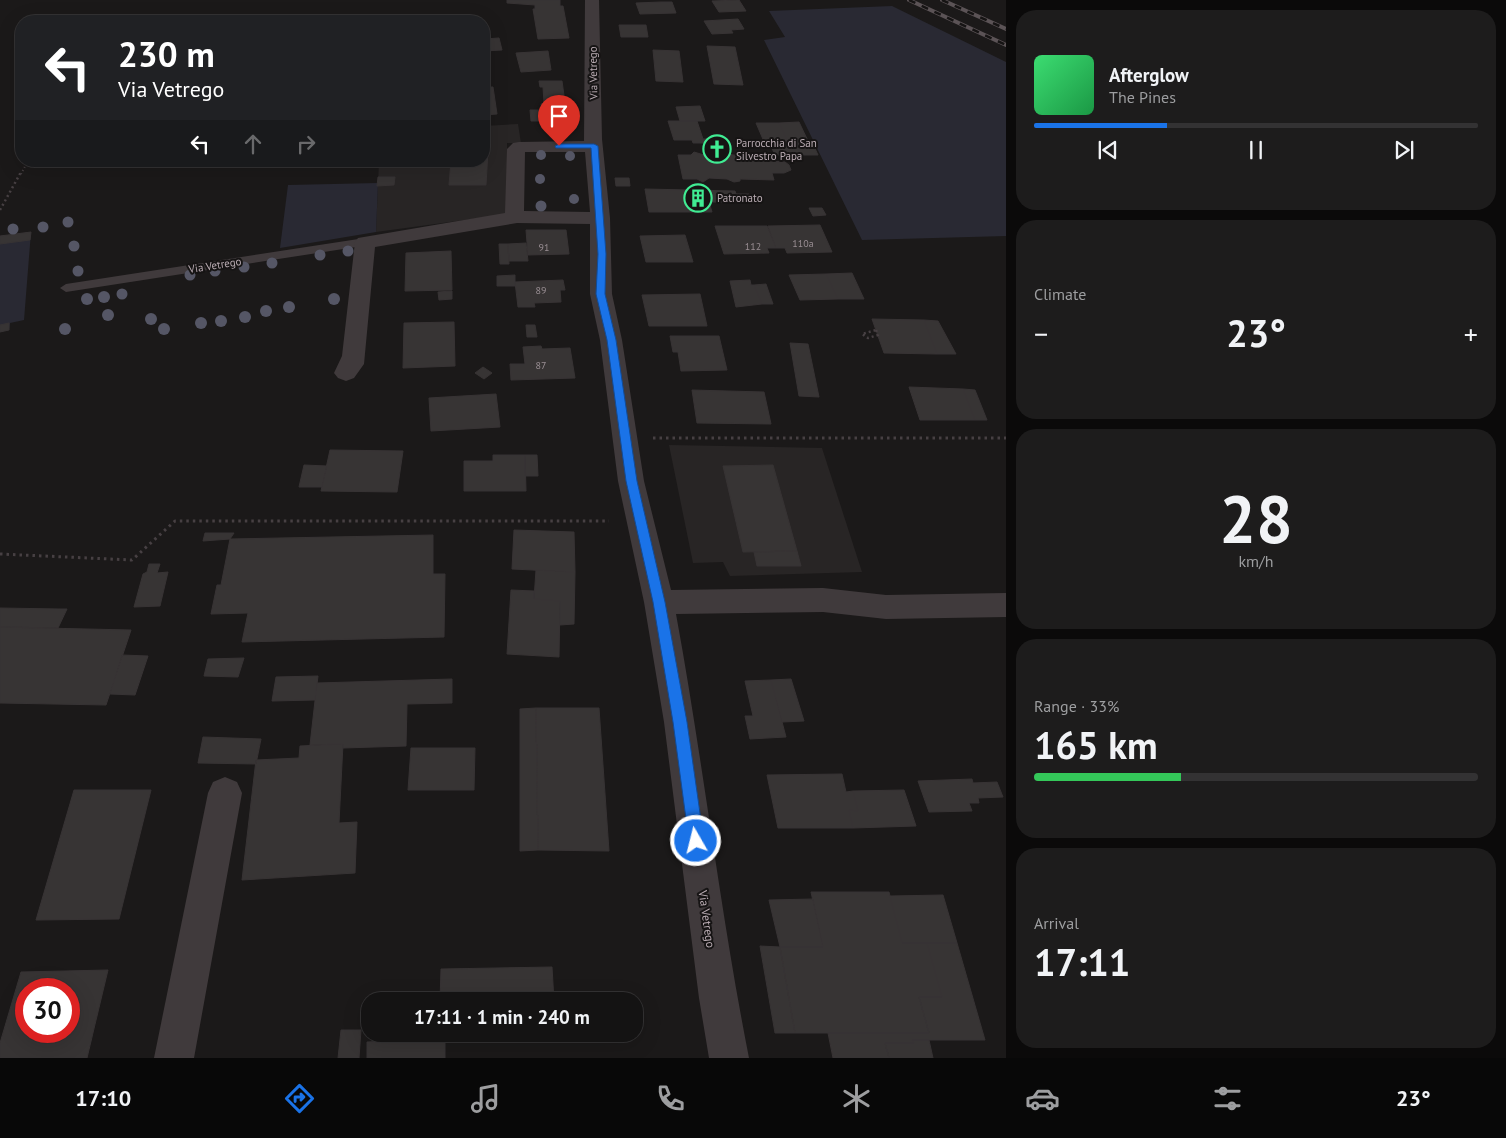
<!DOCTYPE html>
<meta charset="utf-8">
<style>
:root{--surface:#141313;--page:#1d1c1c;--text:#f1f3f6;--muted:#9d9ea0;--line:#333233;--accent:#1a73e8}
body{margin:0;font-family:"PT Sans",sans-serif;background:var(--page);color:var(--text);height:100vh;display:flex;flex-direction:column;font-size:19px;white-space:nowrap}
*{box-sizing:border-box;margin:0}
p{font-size:16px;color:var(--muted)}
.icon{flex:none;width:28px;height:28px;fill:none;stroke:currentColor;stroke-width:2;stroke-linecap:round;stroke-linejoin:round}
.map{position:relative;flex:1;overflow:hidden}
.sheet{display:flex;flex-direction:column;gap:10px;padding:10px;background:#0b0a0a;width:500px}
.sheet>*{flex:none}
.top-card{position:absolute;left:15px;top:15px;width:475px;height:152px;border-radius:20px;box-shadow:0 5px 20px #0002,0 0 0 1px var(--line);background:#202124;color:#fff;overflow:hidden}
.speed{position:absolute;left:15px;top:978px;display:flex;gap:10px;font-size:25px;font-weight:700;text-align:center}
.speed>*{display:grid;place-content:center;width:65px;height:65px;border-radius:50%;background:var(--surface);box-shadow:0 5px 20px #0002,0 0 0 1px var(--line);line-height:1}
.speed .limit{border:8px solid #d22;background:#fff;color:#111}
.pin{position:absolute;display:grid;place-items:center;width:42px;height:42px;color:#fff;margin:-51px -21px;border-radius:50% 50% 50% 0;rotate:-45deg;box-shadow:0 0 5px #0007}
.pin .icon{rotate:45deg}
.me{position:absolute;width:55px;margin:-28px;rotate:352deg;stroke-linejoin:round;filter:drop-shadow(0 0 4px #0008)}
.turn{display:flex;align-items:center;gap:18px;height:105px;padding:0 20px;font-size:22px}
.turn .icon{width:65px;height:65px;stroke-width:2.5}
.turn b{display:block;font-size:35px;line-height:42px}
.lanes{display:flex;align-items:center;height:48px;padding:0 20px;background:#0003;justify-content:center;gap:25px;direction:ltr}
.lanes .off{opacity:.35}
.big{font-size:38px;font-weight:700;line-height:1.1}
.sheet .card{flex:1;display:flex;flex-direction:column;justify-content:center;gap:8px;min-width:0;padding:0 18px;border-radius:20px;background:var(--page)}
.sheet .dial{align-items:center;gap:0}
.dial b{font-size:65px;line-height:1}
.song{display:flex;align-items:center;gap:15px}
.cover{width:60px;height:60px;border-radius:8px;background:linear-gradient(135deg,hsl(140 70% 55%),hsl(140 70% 35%))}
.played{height:5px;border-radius:2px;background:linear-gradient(90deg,var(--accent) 30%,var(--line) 30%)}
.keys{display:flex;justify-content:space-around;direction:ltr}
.heat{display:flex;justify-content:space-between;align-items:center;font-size:28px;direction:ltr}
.charge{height:8px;border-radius:4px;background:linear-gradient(90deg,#34c759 33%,var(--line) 0)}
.trip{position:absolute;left:361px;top:992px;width:282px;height:50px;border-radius:20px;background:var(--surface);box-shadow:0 5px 20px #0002,0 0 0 1px var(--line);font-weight:700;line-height:50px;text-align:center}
.tabs{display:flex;height:80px;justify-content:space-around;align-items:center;background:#080808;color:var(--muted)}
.tabs .icon{width:35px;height:35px}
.tabs .selected{color:var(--accent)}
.tabs b{font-size:22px;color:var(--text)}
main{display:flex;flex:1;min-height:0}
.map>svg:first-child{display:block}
.built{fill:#282525}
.green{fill:#292933}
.building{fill:#373434;stroke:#373334;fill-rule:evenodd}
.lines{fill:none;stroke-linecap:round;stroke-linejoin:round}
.path-far2{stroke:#474043;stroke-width:2;stroke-dasharray:1 2.5;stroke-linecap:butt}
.path-far1{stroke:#474043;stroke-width:2.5;stroke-dasharray:2 3;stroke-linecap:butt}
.path{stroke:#474043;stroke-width:3;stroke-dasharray:2.5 4;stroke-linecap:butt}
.lane{fill:#403a3c;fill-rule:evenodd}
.street{fill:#403a3c;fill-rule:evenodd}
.rail-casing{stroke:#5b5356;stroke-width:4}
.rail{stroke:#161414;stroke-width:2.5;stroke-dasharray:7;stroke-linecap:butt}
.tree{fill:#555665}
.route{fill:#1a73e8;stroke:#114b97}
.labels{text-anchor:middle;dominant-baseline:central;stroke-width:4;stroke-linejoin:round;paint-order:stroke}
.number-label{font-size:10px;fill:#998e93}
.far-street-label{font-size:11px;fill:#baacb3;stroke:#161414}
.far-poi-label{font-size:11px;fill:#baacb3;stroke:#161414;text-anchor:start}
.street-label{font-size:12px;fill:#baacb3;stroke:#161414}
</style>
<main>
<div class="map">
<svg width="1006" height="1058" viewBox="0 0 1006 1058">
<rect width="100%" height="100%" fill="#1b1919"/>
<path class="built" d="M518,124L521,143H507L509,214L376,232L379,161H484V126Z
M669,445L822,448L862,572L730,576L723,562L693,563Z"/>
<path class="green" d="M892,6L1006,62V236L862,240L764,40L785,37L769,11Z
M378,183L376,232L280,248L288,185Z
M31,232L24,320L10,323L9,330L0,332V236Z"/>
<path class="building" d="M507,0H560V6H563L569,38L538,39L533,9H535V5L507,3Z
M739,0L746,11L719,12L712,1Z
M661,2H672L676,13L640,14L636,3Z
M738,19L744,29L731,30L733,33L712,34L704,21Z
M619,25H646L648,37H621Z
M499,38L502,50L484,51V39Z
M707,46L735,47L743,85L714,84Z
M653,50L679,51L683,82L656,81Z
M548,51L551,70L521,72L516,53Z
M539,81H562L566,110L563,111V121H531L530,110H542L541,104L544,103L543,87H540Z
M484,87H493L497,114L484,115Z
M700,106L705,121H680L676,107Z
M668,121H697L703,139H715L716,143H693L692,140H674Z
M799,122L809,143L789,144L779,123Z
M756,123H779L789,144H813L818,155H775L770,144H765Z
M484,151H488L486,185H449L451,161H484Z
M694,152L704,155H720L726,153L733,155L765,154L767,161L785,162L789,165L791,170L784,173H772L774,180L740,179V181L734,182L727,179L709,178L703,182L697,179H683L678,155H691Z
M378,177H395L394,185L377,186Z
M615,178H629L630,186H616Z
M645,189L735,191L736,194H749L751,202H709L712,212H649Z
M809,208H822L826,215L813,216Z
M820,225L832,252L787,253L785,248H776L768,226Z
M715,226H767L776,248H767L769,253L724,254Z
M526,230H566L569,254L528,255Z
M31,232L30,240L0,244V236Z
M685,235L693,262H646L640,236Z
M526,243L528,261H509L508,244Z
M499,244H508L509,264H500Z
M451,251L452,290L405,291L406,253Z
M852,273L864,299H838L826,274Z
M826,274L838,299L800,300L789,275Z
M515,275V286H497V276Z
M563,280L565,290H560L561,302L534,303L535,307H518L515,282Z
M750,280L751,285H754L762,304L736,307L730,281Z
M766,284L773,304H762L754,285Z
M452,291V299L439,300L438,292Z
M700,294L707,326H649L642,295Z
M872,319L924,320L937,354L884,353Z
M924,320L938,321L956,354H937Z
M454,322L455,366L403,368L404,323Z
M9,323V330L0,332V325Z
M526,325H535L537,337H527Z
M670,336H719L727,370L681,371L678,352H673Z
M790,343L808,344L819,397L799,396Z
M541,346L542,349L570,348L575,378L511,380L510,364H525L523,347Z
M483,367L492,373L484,379L475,373Z
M909,387L963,389L975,420H920Z
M963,389L975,390L987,420H975Z
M692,390L764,392L771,424L697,423Z
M496,394L500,427L431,431L429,398Z
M330,450L403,451L397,492L321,491Z
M493,455H525L526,491H464V461H493Z
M525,455H537L538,476H525Z
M304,465L327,466L322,487H299Z
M773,465L797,551L743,552L723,466Z
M514,530L574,532L575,572L512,569Z
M205,533H234L230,539L203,541Z
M433,535V574H445L444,637L242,642L248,613L211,614L217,585H221L230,539Z
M797,551L801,566H757L754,552Z
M149,564H160L157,573L168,572L160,606L134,607L143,574L147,572Z
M536,570L575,572L574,624L560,625V601L534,599Z
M511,590L534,591V599L560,601L559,657L507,654Z
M0,608L60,609H67L58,628L0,627Z
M0,627L131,630L106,705L0,703Z
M122,655L148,656L135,695L110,694Z
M244,658L238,677L204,676L208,659Z
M318,676L315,700L272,701L276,677Z
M452,679V703L407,704L406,746L343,748V744L310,745L317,683Z
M791,679L804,721L782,722L771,680Z
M771,680L786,737L750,739L745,716H753L745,681Z
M536,708L538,850L520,851V709Z
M536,708H599L609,851L538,850Z
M203,737L261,739L256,764L198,763Z
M343,744L339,823L357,822L355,873L242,880L256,760L299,758L300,746Z
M411,748H475L474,790H408Z
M842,774L846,792L853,791L858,811L849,810L853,828H778L767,775Z
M972,779L973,783L997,782L1003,797L978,798L979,803H969L972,811L929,812L918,781Z
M74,790H151L119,919L36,920Z
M904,790L916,826L853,828L849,810L858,811L853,791Z
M811,892H889L902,943H927L942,997H919L929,1033H795L780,947H823Z
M943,895L957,943H902L890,896Z
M813,899L823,947H780L769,900Z
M927,943H957L985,1040H912L914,1043H885L889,1058H833L828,1033H929L919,997H942Z
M760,946L780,947L795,1033H775Z
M552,967L554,1001H440L441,969Z
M108,970L87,1058H0V1043L21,972ZM26,989H69V1031H26Z
M341,1030H361L359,1058H338Z
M439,1034H521V1039L439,1040Z
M439,1039L445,1040V1058H367V1042Z
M912,1040H929L933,1058H889L885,1043H914Z"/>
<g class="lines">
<path class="path-far2" d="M21,174L28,161"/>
<path class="path-far1" d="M0,210L21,172
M876,330L878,335L868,338L862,334Z"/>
<path class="path" d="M653,438H1006
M0,554L132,560L175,521H609"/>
<path class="lane" d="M365,238L369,239L371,242L369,245L66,292L60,288L66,284Z"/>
<path class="street" d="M585,0H599L602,139L610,218L612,294L622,340L644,481L671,590L823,588L886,595L1006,593V617L886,619L823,612L676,614C703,761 720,911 749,1058H709L699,998L664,722L644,602L618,481L600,340L590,294V224L517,223L375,247L364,364L354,378L346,381L338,378L334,373L342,356L355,242L358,238L505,213L507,149L513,143L519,142L584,141ZM525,152H585L590,212L524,211Z
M225,777L237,782L242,793L194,1058H154L208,793L213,782Z"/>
<g class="rail-casing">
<path id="rail" d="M909,0L1006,45
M942,0L1006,29"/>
</g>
<use href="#rail" class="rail"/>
</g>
<g class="tree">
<circle cx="541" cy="155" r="5"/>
<circle cx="570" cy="156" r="5"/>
<circle cx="540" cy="179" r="5"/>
<circle cx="574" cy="199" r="5"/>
<circle cx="541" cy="206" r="5.5"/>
<circle cx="68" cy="222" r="5.5"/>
<circle cx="43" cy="227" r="5.5"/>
<circle cx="13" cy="229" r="5.5"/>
<circle cx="74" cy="246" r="5.5"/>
<circle cx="348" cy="251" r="5.5"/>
<circle cx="320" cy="255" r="5.5"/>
<circle cx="272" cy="263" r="5.5"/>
<circle cx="244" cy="267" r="5.5"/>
<circle cx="78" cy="271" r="5.5"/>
<circle cx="215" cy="271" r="5.5"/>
<circle cx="190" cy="275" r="5.5"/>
<circle cx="122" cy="294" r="5.5"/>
<circle cx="104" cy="297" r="6"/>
<circle cx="87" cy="299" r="6"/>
<circle cx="334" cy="299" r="6"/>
<circle cx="289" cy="307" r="6"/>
<circle cx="266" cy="311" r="6"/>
<circle cx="108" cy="315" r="6"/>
<circle cx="245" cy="317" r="6"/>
<circle cx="151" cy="319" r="6"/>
<circle cx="221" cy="321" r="6"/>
<circle cx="201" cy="323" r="6"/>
<circle cx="65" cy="329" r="6"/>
<circle cx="164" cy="329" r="6"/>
</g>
<path class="route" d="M559,144H594L598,146L606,254L605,294L616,340L637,481L665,602L687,722L704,841L702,846L696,848L691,846L689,841L673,722L653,602L626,481L607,340L596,294L598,254L591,148H556L555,146Z"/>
<defs>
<g id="church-ring" transform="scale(1.4375)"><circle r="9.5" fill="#161414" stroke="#40ec93" stroke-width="1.5"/><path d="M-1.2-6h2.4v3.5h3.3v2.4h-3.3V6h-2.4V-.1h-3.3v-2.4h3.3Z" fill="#40ec93"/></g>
<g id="building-ring" transform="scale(1.4375)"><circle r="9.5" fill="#161414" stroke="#40ec93" stroke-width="1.5"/><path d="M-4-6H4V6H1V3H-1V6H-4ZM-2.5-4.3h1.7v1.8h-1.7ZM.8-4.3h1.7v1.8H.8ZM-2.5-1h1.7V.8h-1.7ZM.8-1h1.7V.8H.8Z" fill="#40ec93"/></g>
</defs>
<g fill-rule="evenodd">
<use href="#church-ring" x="717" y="149"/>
<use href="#building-ring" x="698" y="198"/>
</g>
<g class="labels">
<g class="number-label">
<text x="803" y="243">110a</text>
<text x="753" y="246">112</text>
<text x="544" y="247">91</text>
<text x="541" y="290">89</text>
<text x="541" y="365">87</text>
</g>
<g class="far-street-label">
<text transform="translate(593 73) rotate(-91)">Via Vetrego</text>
<text transform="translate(215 265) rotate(-9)">Via Vetrego</text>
</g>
<g class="far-poi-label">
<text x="736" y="143">Parrocchia di San<tspan x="736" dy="13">Silvestro Papa</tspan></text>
<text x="717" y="198">Patronato</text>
</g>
<g class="street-label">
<text transform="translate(707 919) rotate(82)">Via Vetrego</text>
</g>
</g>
</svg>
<div class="speed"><div class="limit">30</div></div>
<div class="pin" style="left:559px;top:146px;background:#d93025"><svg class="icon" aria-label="arrive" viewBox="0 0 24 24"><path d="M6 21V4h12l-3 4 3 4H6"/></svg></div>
<svg class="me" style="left:696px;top:841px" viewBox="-20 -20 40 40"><circle r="17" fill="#1a73e8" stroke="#fff" stroke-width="3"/><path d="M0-11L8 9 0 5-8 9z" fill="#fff"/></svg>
<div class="trip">17:11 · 1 min · 240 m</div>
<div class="top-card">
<div class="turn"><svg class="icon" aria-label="left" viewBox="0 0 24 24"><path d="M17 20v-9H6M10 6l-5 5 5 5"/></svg><div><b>230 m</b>Via Vetrego</div></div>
<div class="lanes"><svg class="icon" aria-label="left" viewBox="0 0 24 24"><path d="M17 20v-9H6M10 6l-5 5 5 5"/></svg><svg class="icon off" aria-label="ahead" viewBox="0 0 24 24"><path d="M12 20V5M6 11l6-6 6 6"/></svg><svg class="icon off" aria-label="right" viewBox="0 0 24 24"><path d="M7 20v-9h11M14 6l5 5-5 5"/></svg></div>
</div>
</div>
<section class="sheet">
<div class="card">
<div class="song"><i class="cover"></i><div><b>Afterglow</b><p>The Pines</p></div></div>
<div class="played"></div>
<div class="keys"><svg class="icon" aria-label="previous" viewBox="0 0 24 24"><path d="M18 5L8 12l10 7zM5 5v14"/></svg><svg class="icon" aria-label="pause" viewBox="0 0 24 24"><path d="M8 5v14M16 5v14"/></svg><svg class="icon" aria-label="next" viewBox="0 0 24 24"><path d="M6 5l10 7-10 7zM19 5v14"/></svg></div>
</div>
<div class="card"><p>Climate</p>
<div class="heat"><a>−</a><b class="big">23°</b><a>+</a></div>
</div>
<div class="card dial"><b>28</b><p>km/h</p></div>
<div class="card"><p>Range · 33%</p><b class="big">165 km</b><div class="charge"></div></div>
<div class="card"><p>Arrival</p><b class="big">17:11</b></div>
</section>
</main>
<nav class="tabs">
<b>17:10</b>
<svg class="icon selected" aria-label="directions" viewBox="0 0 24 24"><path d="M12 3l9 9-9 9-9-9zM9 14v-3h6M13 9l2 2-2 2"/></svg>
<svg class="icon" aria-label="music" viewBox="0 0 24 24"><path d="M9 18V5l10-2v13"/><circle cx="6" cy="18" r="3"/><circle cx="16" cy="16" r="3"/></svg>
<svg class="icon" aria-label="phone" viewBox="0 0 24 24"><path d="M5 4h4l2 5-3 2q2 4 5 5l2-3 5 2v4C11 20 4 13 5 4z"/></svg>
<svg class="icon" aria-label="climate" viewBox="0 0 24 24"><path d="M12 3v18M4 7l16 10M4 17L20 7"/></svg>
<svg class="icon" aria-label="car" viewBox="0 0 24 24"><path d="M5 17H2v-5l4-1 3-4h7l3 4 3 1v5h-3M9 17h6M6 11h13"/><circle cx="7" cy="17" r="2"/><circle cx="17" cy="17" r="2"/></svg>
<svg class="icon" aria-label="filters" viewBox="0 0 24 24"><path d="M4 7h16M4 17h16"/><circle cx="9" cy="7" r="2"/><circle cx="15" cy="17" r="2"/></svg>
<b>23°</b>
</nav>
